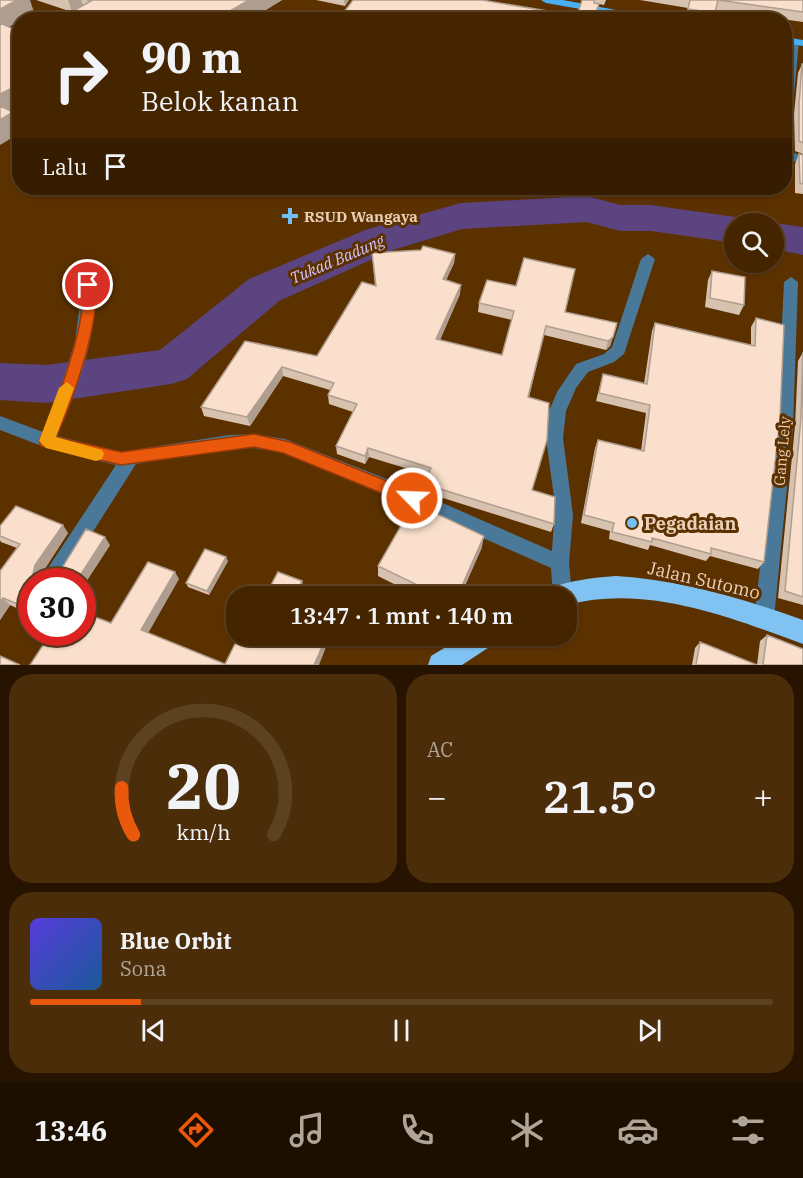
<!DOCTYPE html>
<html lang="id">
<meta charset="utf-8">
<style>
:root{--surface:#452500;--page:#4c2d0a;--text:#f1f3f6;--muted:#b0a599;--line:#5d4222;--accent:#ea580c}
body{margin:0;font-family:"IBM Plex Serif",serif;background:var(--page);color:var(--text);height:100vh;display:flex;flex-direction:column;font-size:22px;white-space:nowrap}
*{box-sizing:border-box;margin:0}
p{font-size:20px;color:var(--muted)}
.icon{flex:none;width:33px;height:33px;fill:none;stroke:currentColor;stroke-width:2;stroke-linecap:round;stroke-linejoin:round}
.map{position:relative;height:665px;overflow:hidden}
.drawer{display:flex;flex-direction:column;gap:9px;padding:9px;background:#261400;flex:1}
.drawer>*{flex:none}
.guide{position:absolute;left:12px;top:12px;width:780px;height:183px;border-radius:24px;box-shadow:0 2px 4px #0004,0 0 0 2px var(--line);background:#452500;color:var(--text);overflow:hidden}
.controls{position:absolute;left:724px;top:213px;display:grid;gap:12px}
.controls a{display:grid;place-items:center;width:60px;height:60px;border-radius:50%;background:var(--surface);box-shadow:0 2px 4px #0004,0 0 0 2px var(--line);font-size:30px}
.speed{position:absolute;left:18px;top:568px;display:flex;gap:12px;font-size:30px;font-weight:700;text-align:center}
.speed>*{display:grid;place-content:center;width:78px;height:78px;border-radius:50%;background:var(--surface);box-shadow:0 2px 4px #0004,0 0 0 2px var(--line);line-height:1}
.speed .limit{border:9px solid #d22;background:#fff;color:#111}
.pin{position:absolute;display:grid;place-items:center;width:51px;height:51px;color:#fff;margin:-26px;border:3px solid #fff;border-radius:50%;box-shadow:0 2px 6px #0007}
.me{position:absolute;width:66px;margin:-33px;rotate:294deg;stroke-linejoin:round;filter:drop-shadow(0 0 4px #0008)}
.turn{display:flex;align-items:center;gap:21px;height:126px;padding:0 30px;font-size:27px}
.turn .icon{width:78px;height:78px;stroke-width:2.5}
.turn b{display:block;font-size:42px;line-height:51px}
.then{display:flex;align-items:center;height:57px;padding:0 30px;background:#0003;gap:12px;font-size:22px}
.big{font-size:45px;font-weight:600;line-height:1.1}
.drawer .widget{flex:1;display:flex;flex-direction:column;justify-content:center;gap:9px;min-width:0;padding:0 21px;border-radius:24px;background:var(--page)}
.drawer .dial{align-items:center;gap:0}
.dial svg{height:156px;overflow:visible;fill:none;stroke:var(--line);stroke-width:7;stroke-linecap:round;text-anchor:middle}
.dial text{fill:var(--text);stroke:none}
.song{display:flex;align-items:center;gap:18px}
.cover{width:72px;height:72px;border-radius:9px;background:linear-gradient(135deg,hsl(250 70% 55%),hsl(210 70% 35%))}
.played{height:6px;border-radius:3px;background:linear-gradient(90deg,var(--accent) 15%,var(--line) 15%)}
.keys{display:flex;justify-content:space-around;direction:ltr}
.heat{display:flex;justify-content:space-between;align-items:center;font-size:33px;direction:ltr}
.drawer .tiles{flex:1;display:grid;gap:9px;grid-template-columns:1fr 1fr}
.widget:last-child{grid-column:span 2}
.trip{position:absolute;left:226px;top:586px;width:351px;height:60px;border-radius:24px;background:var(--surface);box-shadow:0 2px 4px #0004,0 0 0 2px var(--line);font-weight:600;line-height:60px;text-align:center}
.tabs{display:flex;height:96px;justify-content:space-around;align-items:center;background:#1c0f00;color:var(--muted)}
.tabs .icon{width:42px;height:42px}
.tabs .on{color:var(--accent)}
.tabs b{font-size:27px;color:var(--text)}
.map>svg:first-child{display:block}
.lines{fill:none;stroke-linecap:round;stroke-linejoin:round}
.river{fill:#5c4480;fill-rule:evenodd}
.minor{fill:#4a7899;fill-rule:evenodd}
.major{fill:#48b0f2;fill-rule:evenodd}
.highway{fill:#80c3f2;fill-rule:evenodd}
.wall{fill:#d7c1af}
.shaded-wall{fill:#af9d8f}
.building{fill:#fae0cc;stroke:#af9d8f;stroke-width:1.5}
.route{fill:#ea580c;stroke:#983908;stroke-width:1.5}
.slow{fill:#f59e0b}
.poi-dot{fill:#74c0f6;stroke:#5c3100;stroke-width:2}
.labels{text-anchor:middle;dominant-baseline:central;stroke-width:6;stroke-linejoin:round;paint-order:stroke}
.poi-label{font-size:15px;font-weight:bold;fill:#eacfb9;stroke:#5c3100;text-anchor:start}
.street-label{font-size:15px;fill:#eacfb9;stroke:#5c3100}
.water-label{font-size:16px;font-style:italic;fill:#d6c3fa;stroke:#5c3100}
.near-poi-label{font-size:18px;font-weight:bold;fill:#eacfb9;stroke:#5c3100;text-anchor:start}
.near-street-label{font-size:18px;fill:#eacfb9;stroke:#5c3100}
</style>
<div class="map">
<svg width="803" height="665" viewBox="0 0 803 665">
<rect width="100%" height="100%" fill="#5c3100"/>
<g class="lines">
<path class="river" d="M587,196L620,205H651L735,217L750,224H735V243L651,231H620L587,222L462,229L393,250L279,301L187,379L171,384L46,403L0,400V363L46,365L160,350L249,279L365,230L461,203Z
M774,223L803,227V255L774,249V224H771Z"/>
<path class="minor" d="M597,7L605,9L602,20H592Z
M794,38L799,41L790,137L784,140V80L789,41Z
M784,145L794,153L803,156V164L786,159Z
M690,188H749L743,192H696Z
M648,254L655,259L624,354L614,362L588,372L576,388L566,411L563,438L573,515L569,563L572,595L569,602H567V597H553L551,568L385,495L284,453L254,448L229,449L136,464L61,582H42L44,574L116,465L47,448L0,430V416L43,432L61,386L75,341L83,281L88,280L95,285C98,337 77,390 57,436L121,452L229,435L254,434L285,439L397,483L552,551L555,505L546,438L549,411L557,392L576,364L604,354L612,347L641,259Z
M791,277L798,282L793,426L774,618L771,625L764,628L757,625L754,618L777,426L784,282Z"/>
<path class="major" d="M541,0H563L669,20H643L546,3Z
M784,37L803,40V46L784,43Z"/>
<path class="highway" d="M616,576C681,580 741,598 803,620V644C729,617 646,584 567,605V597H544L548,589C570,580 592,578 616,576Z
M464,636H498L494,644L462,665H428L431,656Z"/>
</g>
<path class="wall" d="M36,0H282L250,19L72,12Z
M316,0H349L345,6Z
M582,0H606L604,5L599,4L596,20H338L577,16Z
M640,0H803V22L716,10L713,20H695L685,18L688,8Z
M802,64H803V154L795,151L794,114L798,73Z
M799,154L803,155V194L795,193V164Z
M372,253L455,254L454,263L446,280L460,294L440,340L502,355L512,320L478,312L479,303L565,312L617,323L610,346L606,350L544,335L529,397L532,490L554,524L551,532L424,492V484L428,475L369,457L365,464L337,454L336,446L353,412L329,404L328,395L330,390L283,376L250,426L204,416L201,407L245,341L317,356L375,286Z
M712,271L744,305L739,315L705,307L708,280Z
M756,318L764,562L758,569L710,556L706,561L650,545L648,550L609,539L610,531L581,523L595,448L598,440L641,451L646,413L596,401L603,374L644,384L652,331L655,323L751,345V327Z
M803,352V605L778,598L795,426L798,361Z
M0,526L68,533L42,573L41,576H57L110,545L82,588V582H32V615L10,605L0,620V571L17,548L1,542L0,540Z
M482,547L460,597H420L378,576V566Z
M228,561L209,595L188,587L186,583Z
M767,635L803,665H692L695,648L700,642L757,665L760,641Z"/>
<path class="shaded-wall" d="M17,0H30L34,12L22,20H20V21L0,32V9Z
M68,0H81L83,5L72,12Z
M249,0H282L250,20L230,11Z
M344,0H349L345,6Z
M599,4L596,20H593Z
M20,84V108L0,118V94Z
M13,112L20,127V133L0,145V120Z
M455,254L454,263L442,289L443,279Z
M461,285L460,294L436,348V339Z
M613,337L610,346L606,350L608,341Z
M282,367L283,376L250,426L247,417Z
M368,448L369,457L365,464V456Z
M63,525L68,533L42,573L40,581L33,574L35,565Z
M484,536L482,547L460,597H457Z
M105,537L110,545L82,588V582H76Z
M226,557L228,561L209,595L207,591Z
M175,572L179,579L146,637L141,630Z
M302,581L304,589L300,597H294Z
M3,598L10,605L0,620V602Z
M325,640L326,647L319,665H314Z"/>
<path class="building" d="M0,0H17L0,9Z
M87,0H249L230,11L251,20H57L91,1Z
M353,0H482L577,16L582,0H594V3L599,4L593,20H478L473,19V20H338Z
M690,0H803V12L718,0L715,13L688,9Z
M0,23L20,32V84L0,94Z
M802,64H803V143L799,141V105Z
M0,106L13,112L0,120Z
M799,154L803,155V184L800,183Z
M423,246L455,254L443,279L461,285L436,339L502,355L514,311L479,303L487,280L516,286L524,258L575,269L565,312L617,323L613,337L608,341L546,326L528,397L549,403L547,440L532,490L555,497L554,524L424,484L431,468L368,448L365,456L336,446L357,404L328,395L334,383L282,367L247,417L201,407L245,341L317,356L362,282L376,286L372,253L421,250Z
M712,271L745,277L744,305L710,298Z
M756,318L784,325L780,418L764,562L711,548V554L652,538V542L612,532L614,523L584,515L598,440L644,451L650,405L599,393L603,374L647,384L655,323L755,346Z
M803,352V597L785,591L801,418Z
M414,503L484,536L457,597H442L378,566Z
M16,506L63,525L35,565L33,574L35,577L57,576L86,529L105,537L76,582H32V610L3,598L0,602V571L20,544L0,536V526Z
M205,549L226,557L207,591L186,583Z
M148,562L175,572L141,630L225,664L239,636H313L325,640L314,665H30L51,633H82V612L111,623Z
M278,572L302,581L294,597H259L265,585L270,587Z
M767,635L803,649V665H763Z
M700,642L757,665H696Z
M0,656L20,665H0Z"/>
<path class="route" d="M88,280L95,285C101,321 72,403 56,437L121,452L254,434L290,442L417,493L420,498L417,503L412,505L406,503L283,453L254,447L121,465L41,446L39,441C56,406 88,322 82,285Z"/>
<path class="slow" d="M67,382L74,388L56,437L102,450L104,454L102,459L96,461L46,448L39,441L59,388Z"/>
<g class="poi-dot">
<path d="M287 207h6v6h6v6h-6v6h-6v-6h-6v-6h6z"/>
<circle cx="632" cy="523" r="6"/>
</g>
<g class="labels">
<g class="poi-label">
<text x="304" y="216">RSUD Wangaya</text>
</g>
<g class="street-label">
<text transform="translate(782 451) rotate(-85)">Gang Lely</text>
</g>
<g class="water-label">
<text transform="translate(337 259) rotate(-23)">Tukad Badung</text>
</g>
<g class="near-poi-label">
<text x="644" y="523">Pegadaian</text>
</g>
<g class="near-street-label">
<text transform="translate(704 580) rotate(13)">Jalan Sutomo</text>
</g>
</g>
</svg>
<div class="controls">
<a><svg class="icon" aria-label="search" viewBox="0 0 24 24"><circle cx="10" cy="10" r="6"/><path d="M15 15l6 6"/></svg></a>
</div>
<div class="speed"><div class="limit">30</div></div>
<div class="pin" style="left:88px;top:285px;background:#d93025"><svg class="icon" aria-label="arrive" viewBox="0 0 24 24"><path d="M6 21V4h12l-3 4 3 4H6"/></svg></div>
<svg class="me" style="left:412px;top:498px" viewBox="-20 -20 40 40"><circle r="17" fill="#ea580c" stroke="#fff" stroke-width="3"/><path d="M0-11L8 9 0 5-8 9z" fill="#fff"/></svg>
<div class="trip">13:47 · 1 mnt · 140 m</div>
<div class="guide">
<div class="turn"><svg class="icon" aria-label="right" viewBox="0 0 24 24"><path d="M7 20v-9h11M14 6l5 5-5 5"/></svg><div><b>90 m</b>Belok kanan</div></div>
<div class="then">Lalu<svg class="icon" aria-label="arrive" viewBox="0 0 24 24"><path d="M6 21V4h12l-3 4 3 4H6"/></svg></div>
</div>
</div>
<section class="drawer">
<div class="tiles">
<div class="widget dial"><svg viewBox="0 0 100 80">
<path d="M14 69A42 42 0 1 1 86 69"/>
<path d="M14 69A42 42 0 0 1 8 45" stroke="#ea580c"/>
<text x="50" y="56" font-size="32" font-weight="700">20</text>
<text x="50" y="72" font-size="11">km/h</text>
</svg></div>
<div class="widget"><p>AC</p>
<div class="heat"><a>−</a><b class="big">21.5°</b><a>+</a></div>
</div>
<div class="widget">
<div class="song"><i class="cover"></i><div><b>Blue Orbit</b><p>Sona</p></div></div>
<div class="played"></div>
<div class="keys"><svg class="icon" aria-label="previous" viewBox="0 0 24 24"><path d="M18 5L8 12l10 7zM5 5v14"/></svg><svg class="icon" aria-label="pause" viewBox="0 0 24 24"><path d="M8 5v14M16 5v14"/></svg><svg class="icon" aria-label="next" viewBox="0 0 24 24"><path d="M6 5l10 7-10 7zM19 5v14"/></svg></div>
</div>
</div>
</section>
<nav class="tabs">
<b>13:46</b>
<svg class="icon on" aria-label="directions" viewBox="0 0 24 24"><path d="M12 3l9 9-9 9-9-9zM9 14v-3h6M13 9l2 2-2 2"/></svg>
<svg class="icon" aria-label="music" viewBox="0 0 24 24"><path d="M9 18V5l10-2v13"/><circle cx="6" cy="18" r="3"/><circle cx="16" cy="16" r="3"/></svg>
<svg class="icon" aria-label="phone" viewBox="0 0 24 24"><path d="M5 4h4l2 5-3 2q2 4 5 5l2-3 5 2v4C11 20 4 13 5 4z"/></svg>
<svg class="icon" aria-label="climate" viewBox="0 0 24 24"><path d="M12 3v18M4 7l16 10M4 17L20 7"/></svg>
<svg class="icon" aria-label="car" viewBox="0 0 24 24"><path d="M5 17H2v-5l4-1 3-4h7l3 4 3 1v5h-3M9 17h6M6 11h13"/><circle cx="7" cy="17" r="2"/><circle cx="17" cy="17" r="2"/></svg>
<svg class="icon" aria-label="filters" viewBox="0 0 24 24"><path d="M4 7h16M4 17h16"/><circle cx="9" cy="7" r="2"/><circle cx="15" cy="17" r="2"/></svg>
</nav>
